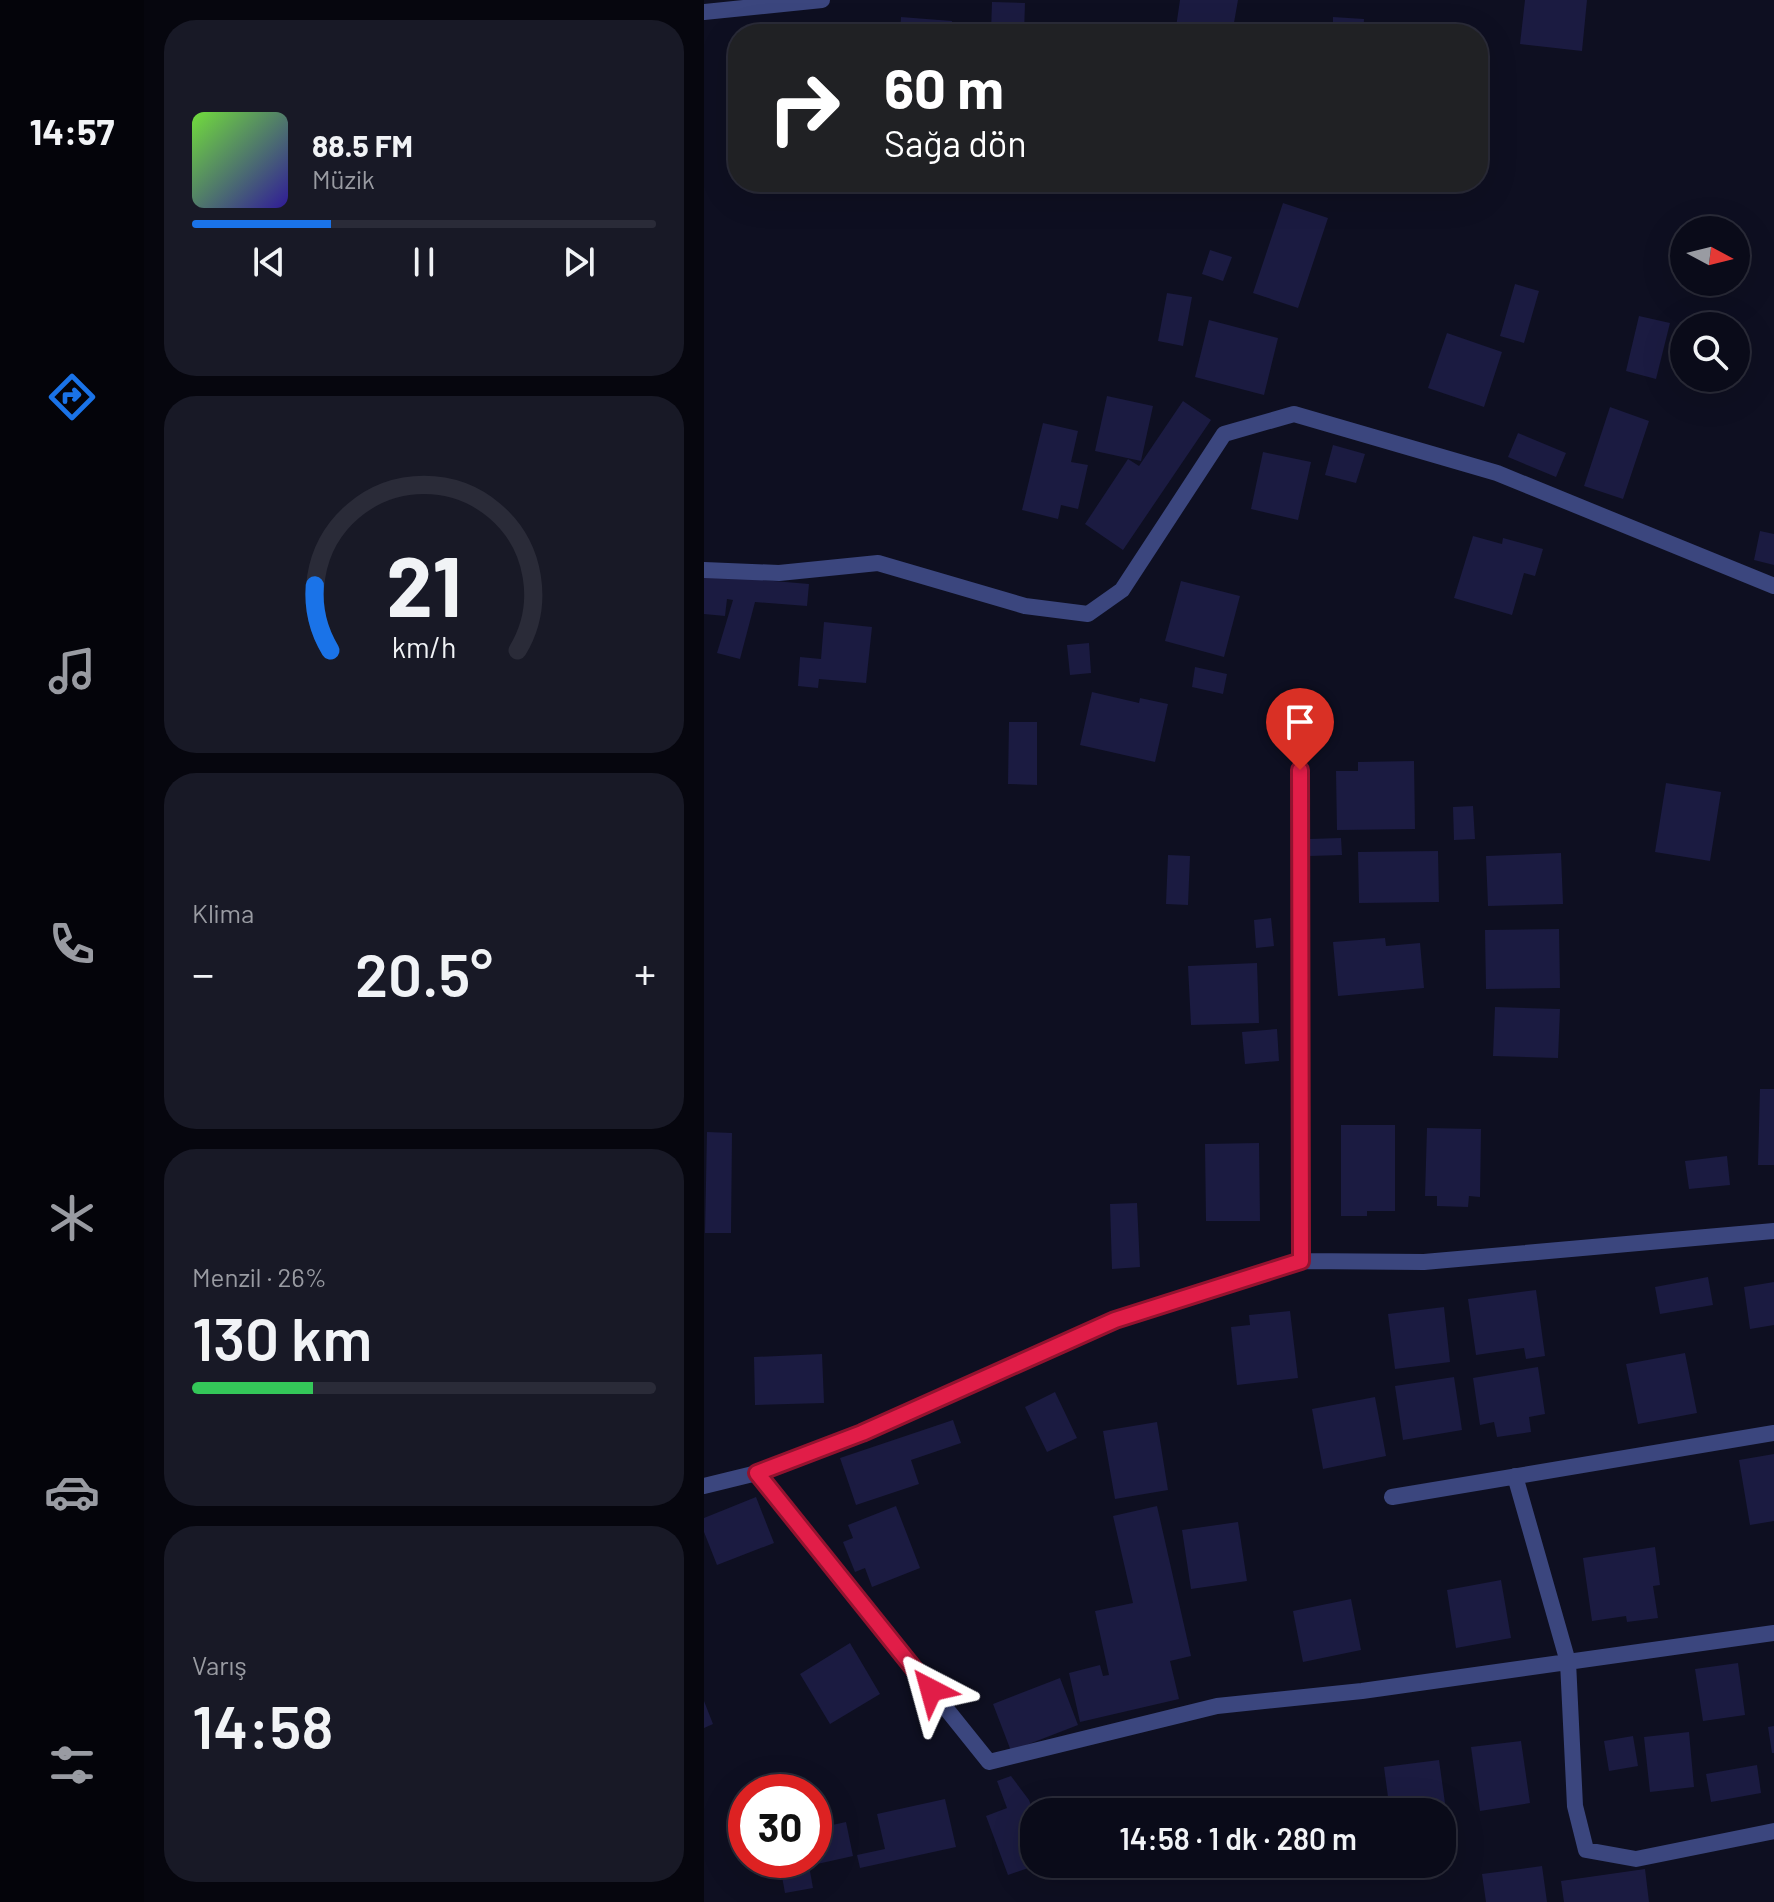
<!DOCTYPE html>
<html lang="tr">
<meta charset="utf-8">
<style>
:root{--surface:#0a0b19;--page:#181926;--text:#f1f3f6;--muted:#999ba2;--line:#2a2b38;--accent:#1a73e8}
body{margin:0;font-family:Barlow,sans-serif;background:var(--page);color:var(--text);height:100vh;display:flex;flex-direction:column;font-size:30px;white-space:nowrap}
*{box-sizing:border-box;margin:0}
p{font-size:26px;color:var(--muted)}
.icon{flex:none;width:44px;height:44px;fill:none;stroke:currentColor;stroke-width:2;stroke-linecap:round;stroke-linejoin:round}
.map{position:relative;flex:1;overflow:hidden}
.panel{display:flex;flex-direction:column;gap:20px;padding:20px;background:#06060e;width:560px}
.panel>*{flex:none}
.guide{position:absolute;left:24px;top:24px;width:760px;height:168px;border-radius:32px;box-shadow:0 8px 32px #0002,0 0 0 2px var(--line);background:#202124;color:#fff;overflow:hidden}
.needle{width:52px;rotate:97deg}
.controls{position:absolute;left:966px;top:216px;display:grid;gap:16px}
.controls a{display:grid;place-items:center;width:80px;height:80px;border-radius:50%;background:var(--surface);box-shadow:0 8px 32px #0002,0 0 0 2px var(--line);font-size:40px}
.speed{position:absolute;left:24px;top:1774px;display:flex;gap:16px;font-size:40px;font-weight:700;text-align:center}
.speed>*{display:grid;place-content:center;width:104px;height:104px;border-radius:50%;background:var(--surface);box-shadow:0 8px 32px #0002,0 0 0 2px var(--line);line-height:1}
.speed .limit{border:12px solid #d22;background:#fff;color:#111}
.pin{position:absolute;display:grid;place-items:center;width:68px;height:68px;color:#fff;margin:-82px -34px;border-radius:50% 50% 50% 0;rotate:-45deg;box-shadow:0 0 8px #0007}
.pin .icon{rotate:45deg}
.me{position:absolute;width:88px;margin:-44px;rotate:321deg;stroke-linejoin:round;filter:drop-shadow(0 0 6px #0008)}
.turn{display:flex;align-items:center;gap:28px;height:168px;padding:0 24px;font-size:36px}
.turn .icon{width:104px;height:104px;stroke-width:2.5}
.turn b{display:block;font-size:56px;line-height:68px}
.big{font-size:60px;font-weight:600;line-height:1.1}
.panel .tile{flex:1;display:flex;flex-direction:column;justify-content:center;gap:12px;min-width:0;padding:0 28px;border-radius:32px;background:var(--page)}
.panel .dial{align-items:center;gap:0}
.dial svg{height:208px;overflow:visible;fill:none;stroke:var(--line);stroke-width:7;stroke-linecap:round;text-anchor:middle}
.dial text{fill:var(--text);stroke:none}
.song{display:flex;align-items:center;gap:24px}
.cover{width:96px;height:96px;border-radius:12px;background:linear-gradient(135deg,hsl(100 70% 55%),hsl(250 70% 35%))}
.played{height:8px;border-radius:4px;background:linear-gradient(90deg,var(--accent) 30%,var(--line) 30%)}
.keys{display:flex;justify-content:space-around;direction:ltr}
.heat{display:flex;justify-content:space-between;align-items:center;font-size:44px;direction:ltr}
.charge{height:12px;border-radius:6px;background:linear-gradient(90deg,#34c759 26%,var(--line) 0)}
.trip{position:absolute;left:316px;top:1798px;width:436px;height:80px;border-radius:32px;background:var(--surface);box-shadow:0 8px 32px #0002,0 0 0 2px var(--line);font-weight:600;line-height:80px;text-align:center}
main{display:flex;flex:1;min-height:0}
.menu{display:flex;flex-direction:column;width:144px;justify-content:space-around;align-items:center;background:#04040a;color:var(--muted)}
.menu .icon{width:56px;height:56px}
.menu .selected{color:var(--accent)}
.menu b{font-size:36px;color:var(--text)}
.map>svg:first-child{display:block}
.building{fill:#1b1b41}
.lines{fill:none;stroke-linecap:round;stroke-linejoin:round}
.street{stroke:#3b467e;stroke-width:16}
.route-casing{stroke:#92132f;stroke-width:20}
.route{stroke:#e11d48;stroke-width:14}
</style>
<main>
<nav class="menu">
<b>14:57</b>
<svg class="icon selected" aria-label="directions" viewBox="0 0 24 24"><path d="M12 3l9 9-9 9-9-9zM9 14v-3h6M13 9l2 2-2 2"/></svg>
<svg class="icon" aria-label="music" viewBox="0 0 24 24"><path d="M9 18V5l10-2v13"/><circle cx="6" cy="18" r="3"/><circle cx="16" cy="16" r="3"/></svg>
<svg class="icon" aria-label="phone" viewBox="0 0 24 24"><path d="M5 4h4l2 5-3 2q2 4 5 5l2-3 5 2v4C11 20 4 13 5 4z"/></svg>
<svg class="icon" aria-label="climate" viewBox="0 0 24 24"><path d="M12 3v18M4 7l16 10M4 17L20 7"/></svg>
<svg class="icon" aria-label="car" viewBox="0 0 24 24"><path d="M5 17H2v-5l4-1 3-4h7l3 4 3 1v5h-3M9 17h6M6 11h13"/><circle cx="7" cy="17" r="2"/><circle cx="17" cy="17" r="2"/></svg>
<svg class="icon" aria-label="filters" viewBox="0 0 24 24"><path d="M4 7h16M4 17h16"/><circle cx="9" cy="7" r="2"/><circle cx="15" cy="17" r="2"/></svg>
</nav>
<section class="panel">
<div class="tile">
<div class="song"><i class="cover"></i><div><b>88.5 FM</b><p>Müzik</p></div></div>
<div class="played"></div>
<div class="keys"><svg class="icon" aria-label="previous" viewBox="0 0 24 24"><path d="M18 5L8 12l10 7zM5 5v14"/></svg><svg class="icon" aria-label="pause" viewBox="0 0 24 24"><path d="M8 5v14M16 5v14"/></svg><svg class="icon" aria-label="next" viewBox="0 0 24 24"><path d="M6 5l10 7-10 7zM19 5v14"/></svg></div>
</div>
<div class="tile dial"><svg viewBox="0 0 100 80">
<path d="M14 69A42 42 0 1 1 86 69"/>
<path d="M14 69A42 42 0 0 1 8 44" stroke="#1a73e8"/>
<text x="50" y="56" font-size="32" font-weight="700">21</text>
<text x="50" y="72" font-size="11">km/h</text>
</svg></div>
<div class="tile"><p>Klima</p>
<div class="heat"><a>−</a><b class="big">20.5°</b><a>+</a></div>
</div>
<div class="tile"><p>Menzil · 26%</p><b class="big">130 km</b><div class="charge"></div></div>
<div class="tile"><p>Varış</p><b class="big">14:58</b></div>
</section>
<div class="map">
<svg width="1070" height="1902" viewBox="0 0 1070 1902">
<rect width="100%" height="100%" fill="#0e0f21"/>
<path class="building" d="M476,0H534L528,34H471Z
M821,0H883L878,51L816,44Z
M288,2L321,3L320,33L287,32Z
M197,17L248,21L247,34H196Z
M629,17L660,19L659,34H629Z
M579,203L624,218L594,308L549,293Z
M506,250L528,257L519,281L498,274Z
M811,284L835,291L820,343L796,336Z
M463,293L488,297L479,346L454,341Z
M935,316L966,323L952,379L922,371Z
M505,320L574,338L560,395L491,377Z
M743,333L798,352L780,407L724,388Z
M403,396L449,406L437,461L391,451Z
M479,401L507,420L419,550L381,524L424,459L435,466Z
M906,407L945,421L919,499L880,486Z
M339,423L374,431L367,462L384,465L374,509L357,505L354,519L318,510Z
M814,433L862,453L852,477L804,457Z
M629,445L661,454L652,483L621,475Z
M559,452L607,462L594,520L547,509Z
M1056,531L1070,534V565L1050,560Z
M769,536L798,544L799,538L839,549L831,576L820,573L808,615L750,598Z
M0,575L105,584L103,606L51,602L36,659L13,653L29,600L23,599L21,616L0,614Z
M477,581L536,596L520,657L461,641Z
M120,622L168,627L162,683L115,679L114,688L94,686L96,657L117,659Z
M385,643L387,673L366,675L363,645Z
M491,667L523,674L519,694L488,687Z
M388,692L435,703L436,698L464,704L451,762L376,745Z
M305,722H333V785L304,784Z
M710,761L711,829L633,830L632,771H654V762Z
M962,783L1017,792L1006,861L951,852Z
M769,806L771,839L750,840L749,807Z
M637,838L638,855L606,856V839Z
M734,851L735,902L655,903L654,852Z
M857,853L859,904L784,906L782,856Z
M464,855L486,856L484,905L462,904Z
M567,918L570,946L552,948L550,920Z
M855,929L856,988L782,989L781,930Z
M681,938L682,946L716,943L720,988L634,996L629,942Z
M553,963L555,1023L487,1025L484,966Z
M791,1007L856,1009L854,1058L789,1056Z
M573,1029L575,1061L541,1064L538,1032Z
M1056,1089H1070V1165H1054Z
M637,1125H691V1211H663V1216H637Z
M723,1128L777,1129L776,1197L765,1196L764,1207L733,1206V1196H721Z
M3,1132L28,1133L27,1233H1Z
M555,1143L556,1221H502L501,1144Z
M1023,1156L1026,1185L985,1189L981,1161Z
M433,1203L436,1267L408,1269L406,1204Z
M1004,1277L1009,1305L956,1314L951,1287Z
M1070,1282V1325L1046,1329L1040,1287Z
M832,1290L841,1356L822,1359L820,1348L772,1355L764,1299Z
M740,1307L746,1362L691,1369L684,1314Z
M586,1311L594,1378L533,1385L527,1327L546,1325L545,1315Z
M981,1353L993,1413L934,1424L922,1364Z
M118,1354L120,1403L51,1405L50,1357Z
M834,1367L841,1414L825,1417L827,1432L793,1437L790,1422L776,1425L769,1378Z
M750,1377L758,1430L699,1440L691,1386Z
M351,1392L373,1438L343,1452L321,1407Z
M671,1397L682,1456L619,1469L608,1409Z
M249,1420L257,1443L207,1460L215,1484L152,1505L136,1458Z
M453,1422L464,1490L411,1499L399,1431Z
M1070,1454V1521L1046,1525L1035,1460Z
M52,1497L70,1543L13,1565L0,1532V1518Z
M192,1506L216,1568L168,1587L161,1568L151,1572L139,1542L149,1538L144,1525Z
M453,1506L487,1656L466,1661L475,1699L376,1722L365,1673L396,1665L399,1676L405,1675L391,1611L429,1603L409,1516Z
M534,1522L543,1581L487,1589L478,1530Z
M951,1547L956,1585L949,1586L954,1618L923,1622L922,1616L888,1621L879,1558Z
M797,1580L807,1638L752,1648L743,1590Z
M647,1599L657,1650L599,1662L589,1611Z
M146,1643L176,1694L126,1724L96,1674Z
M1034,1663L1041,1715L999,1721L991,1669Z
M356,1678L374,1725L307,1751L289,1704Z
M0,1701L9,1724L0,1728Z
M1070,1726V1753H1068L1064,1727Z
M985,1732L990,1787L946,1792L940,1737Z
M929,1736L934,1766L905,1771L900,1741Z
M817,1741L826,1803L776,1811L767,1747Z
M735,1760L744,1825L738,1826V1812H686L680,1767Z
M1053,1765L1057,1793L1007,1802L1002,1774Z
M307,1776L325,1800L330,1813V1866L304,1875L282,1816L303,1808L293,1781Z
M241,1799L252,1847L156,1868L153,1855L181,1849L173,1814Z
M142,1822L149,1856L113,1864L110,1829Z
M75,1860H104L109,1888L81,1893Z
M838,1866L843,1902H782L778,1874Z
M941,1869L945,1902H860L857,1881Z"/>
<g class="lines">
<path class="street" d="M0,12L118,0
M0,570L75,573L174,563L321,606L384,614L418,590L520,434L590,414L793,473L1070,586
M596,770L597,1261
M53,1473L285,1762L513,1706L658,1691L1070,1633
M811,1476L864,1662L871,1806L882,1850L932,1859L1070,1831
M0,1486L53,1473L158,1433L411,1320L597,1261L720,1262L1070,1231
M688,1497L1070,1433"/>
</g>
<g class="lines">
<g class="route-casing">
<path id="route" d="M227,1690L53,1473L158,1433L411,1320L597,1261L596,770"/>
</g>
<use href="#route" class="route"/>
</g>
</svg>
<div class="controls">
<a><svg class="needle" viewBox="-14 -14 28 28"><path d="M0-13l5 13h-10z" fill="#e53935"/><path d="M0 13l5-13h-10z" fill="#999ba2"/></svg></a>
<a><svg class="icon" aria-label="search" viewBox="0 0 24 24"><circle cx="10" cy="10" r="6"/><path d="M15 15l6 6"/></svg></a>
</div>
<div class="speed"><div class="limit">30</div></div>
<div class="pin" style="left:596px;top:770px;background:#d93025"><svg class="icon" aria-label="arrive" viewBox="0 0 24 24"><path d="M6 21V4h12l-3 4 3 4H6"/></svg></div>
<svg class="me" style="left:227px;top:1690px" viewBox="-20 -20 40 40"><path d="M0-17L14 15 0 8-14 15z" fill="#e11d48" stroke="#fff" stroke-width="4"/></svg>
<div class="trip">14:58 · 1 dk · 280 m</div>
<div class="guide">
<div class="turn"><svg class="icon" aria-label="right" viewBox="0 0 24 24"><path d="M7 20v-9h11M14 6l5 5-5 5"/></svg><div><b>60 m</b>Sağa dön</div></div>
</div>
</div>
</main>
